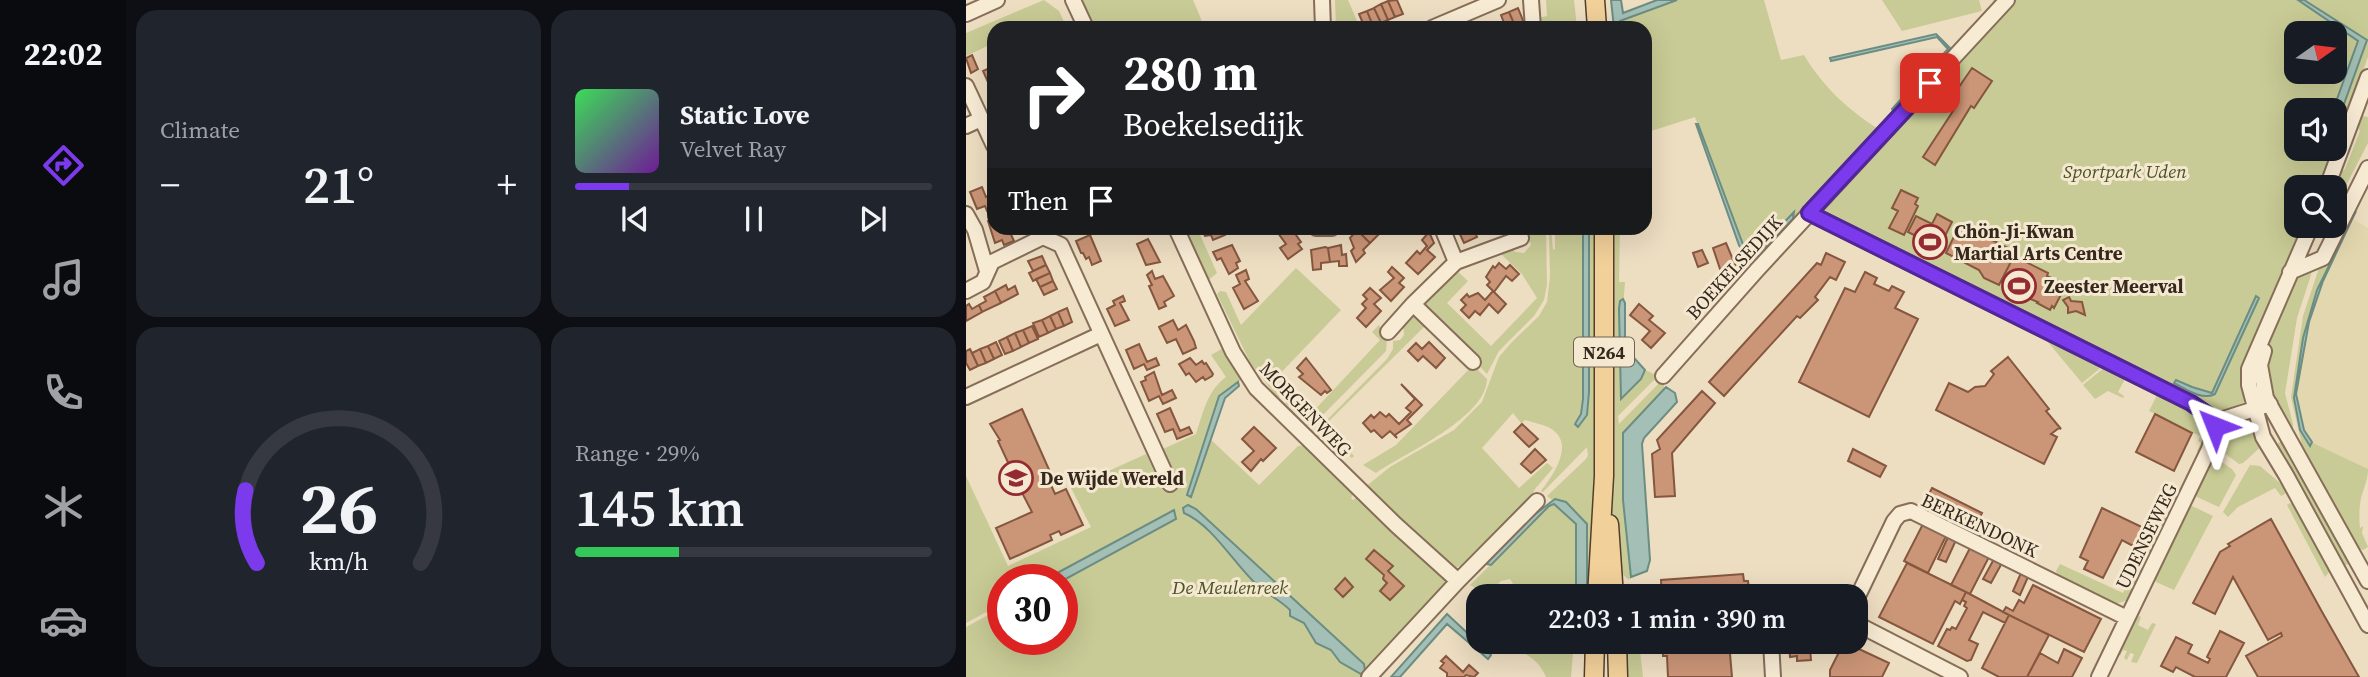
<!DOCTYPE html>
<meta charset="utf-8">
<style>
:root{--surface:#171b24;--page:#20242c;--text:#f1f3f6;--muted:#9ea1a6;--line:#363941;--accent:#7c3aed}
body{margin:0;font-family:"Source Serif 4",serif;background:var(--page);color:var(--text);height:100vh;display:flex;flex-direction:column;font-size:26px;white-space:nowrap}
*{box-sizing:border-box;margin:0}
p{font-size:23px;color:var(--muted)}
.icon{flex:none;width:38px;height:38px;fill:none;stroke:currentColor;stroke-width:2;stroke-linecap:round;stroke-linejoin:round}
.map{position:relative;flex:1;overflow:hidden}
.panel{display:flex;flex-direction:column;gap:10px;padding:10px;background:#0d0f14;width:840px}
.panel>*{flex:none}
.top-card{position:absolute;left:21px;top:21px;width:665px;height:214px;border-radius:21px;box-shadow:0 7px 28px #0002;background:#202124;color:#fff;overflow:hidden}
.needle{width:46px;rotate:76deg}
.fabs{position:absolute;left:1318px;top:21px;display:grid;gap:14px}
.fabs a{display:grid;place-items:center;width:63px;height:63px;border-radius:14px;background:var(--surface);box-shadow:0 7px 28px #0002;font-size:35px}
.speed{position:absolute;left:21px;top:564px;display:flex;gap:14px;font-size:35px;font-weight:700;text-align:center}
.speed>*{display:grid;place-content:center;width:91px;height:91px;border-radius:50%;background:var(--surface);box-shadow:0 7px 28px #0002;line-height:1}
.speed .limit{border:10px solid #d22;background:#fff;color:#111}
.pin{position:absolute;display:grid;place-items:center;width:60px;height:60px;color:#fff;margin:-30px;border-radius:14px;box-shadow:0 4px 10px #0006}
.me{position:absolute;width:77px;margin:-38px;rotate:315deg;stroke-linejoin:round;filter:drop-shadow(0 0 5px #0008)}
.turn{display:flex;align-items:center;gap:24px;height:147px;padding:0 21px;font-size:32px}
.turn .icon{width:91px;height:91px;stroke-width:2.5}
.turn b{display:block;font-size:49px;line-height:60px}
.then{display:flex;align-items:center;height:66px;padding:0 21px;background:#0003;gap:14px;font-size:26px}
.big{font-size:52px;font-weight:600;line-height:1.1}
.panel .tile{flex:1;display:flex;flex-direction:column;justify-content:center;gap:10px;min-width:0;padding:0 24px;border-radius:21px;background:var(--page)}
.panel .dial{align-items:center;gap:0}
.dial svg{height:182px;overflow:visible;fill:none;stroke:var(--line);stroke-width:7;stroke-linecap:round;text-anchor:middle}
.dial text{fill:var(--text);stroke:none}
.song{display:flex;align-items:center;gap:21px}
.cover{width:84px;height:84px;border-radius:10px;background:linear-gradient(135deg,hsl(130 70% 55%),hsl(280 70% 35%))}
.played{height:7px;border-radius:4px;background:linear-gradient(90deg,var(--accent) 15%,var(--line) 15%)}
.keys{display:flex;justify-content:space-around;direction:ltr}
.heat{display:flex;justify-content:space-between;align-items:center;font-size:38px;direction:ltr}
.charge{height:10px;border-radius:5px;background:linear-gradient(90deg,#34c759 29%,var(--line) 0)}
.panel .tiles{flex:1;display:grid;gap:10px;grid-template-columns:repeat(2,1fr)}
.trip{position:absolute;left:500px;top:584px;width:402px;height:70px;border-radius:21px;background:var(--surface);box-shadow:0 7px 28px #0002;font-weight:600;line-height:70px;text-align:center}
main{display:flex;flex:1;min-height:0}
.dock{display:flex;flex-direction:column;width:126px;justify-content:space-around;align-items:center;background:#090b0e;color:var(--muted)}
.dock .icon{width:49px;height:49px}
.dock .selected{color:var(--accent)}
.dock b{font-size:32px;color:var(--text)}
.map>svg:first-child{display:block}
.farmland{fill:#e3d7af}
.green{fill:#c8cb95;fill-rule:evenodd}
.water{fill:#a4c0b6;stroke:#6b8d83;stroke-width:2}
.building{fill:#cb9577;stroke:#85573f;stroke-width:2}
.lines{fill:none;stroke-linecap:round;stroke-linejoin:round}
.minor-casing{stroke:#866e59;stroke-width:18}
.major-casing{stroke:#543d2d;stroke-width:21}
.minor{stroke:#f8ebd4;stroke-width:14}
.major{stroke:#f1d099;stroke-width:18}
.route-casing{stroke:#51269a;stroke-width:18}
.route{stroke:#7c3aed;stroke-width:12}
.labels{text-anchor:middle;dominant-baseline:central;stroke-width:6;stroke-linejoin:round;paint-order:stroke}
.shield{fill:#f5e8d1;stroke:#6f6253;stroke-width:2}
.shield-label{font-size:18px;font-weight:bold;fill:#36281d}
.park-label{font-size:19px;font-style:italic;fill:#4a5324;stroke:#f5e8d1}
.poi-label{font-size:19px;font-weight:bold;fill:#36281d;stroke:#f5e8d1;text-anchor:start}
.street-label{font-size:19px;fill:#36281d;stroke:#f5e8d1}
</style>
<main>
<nav class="dock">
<b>22:02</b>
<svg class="icon selected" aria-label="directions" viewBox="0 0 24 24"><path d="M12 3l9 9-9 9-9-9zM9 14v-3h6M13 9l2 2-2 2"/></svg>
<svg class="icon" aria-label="music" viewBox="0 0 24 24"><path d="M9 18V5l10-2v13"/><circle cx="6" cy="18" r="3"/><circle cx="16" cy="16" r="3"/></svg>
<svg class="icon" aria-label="phone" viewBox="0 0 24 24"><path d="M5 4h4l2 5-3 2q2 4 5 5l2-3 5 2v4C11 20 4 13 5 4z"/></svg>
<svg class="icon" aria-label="climate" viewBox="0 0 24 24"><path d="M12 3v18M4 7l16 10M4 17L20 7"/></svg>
<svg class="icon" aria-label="car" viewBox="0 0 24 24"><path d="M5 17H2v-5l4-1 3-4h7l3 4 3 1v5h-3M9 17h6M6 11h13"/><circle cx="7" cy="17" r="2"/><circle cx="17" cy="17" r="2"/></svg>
</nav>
<section class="panel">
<div class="tiles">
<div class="tile"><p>Climate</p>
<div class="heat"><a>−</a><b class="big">21°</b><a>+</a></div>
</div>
<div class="tile">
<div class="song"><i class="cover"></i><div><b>Static Love</b><p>Velvet Ray</p></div></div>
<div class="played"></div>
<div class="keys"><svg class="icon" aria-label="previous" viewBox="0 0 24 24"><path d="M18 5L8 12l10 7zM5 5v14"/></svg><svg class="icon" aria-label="pause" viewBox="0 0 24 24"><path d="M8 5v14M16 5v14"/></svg><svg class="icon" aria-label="next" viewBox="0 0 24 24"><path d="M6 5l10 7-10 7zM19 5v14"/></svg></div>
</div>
<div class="tile dial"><svg viewBox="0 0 100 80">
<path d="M14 69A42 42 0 1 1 86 69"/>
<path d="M14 69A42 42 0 0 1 9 37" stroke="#7c3aed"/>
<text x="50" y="56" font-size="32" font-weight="700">26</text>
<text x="50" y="72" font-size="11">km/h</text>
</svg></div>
<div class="tile"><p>Range · 29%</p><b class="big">145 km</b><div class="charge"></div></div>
</div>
</section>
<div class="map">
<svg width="1402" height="677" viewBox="0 0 1402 677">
<rect width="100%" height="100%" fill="#edddc1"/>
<path class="farmland" d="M1388,220L1402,228V469L1345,442L1338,430L1330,394L1345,315L1357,281Z"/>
<path class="green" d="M78,0L93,11L101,28H28V43L0,56V33Z
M111,0H227L238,26L233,28H123Z
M369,0H382L394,28H370Z
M580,0H608L611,28L573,26L572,18L581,16Z
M711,0H798L815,60L838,55C857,87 883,111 914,130L785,270L729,117L679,133V28H655L654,21Z
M916,0H1013L1016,11L936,31Z
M1027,0H1402V57L1354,187H1330V226H1338L1278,402L1261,411H1245L1205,385L1194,381L1192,379L850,213L1031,10ZM1330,33H1368V72H1330ZM1330,110H1368V149H1330Z
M1397,116L1402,117V143L1369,207L1367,187L1373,173L1379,169L1394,131L1391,125Z
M1387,209L1390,211L1351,290L1337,338L1328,403L1334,430L1344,446L1345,442L1402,469C1402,480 1398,487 1395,498C1393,508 1393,518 1394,528L1397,526L1396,533L1402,547L1397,550L1392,548L1338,454L1325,397L1337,316L1353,268L1360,260Z
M215,228H231L251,273L240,282Z
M580,228L581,285L578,300L568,316L533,351L521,374L459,311L456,300L489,269L502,281L481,303L525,346L571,298L556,274L536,255L534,250L545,249L550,252L558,253L565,245L561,235Z
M583,228H585L587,250L589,249V228H617V399L615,414L610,424L612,427L621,415L623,392V228H632L628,597H621V524L600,502L586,500L581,496L619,460L622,456L621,447L577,492L575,491C588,474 611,441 582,427C575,424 566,422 559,420L555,423L547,413L516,448L553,488L581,463L587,468L569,489L555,515L500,565L487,568L398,488L424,467L488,430L516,402L533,357L545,343L573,316L581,302L584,276Z
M644,228H654L653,282H659L654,343V399L675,379L679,370L688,374L704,364L652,416L653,424L698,378V389L657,433V500L665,576L663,580L650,569L645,505Z
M330,268L375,310L308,380L318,392L312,398L285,364L251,294L254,291L260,292L275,325Z
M1341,269L1345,272V275L1331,318L1319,393L1327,424V428L1322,431L1305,400L1300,357L1304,341L1334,271Z
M449,314L461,324L359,425L388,456L386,458L350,431L421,359L427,349V341L434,340L438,335L437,323L442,315Z
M413,325L421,338L420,351L345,427L319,403L324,397L344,415L414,340L406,332Z
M1077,336L1137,366L1116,383Z
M259,347L278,378L253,396L221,493L242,437L293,485L332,446L341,445L389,491L385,498L387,500L394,495L479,579V586L400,677H0V627L37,607V639H96V579L207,510L80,579H37V603L0,623V476L42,566L125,527L105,488L180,454L198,492L209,488L192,448L195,446L197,449L230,434C237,413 241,391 260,377L245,355Z
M507,365L521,379C520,418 439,453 410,473L397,465L430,445Z
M1139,367L1166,381L1159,379L1152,392L1158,396L1157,398L1142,391L1129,399L1117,385Z
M1192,393C1221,408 1253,413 1234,453L1231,451L1235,443L1232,441L1234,436L1183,411Z
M1274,420L1288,424L1299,443L1277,463L1273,464L1250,447L1255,429Z
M1320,439L1388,561L1378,566L1373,565L1307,446Z
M1245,457H1248L1266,469L1270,475L1253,507L1231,497L1229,491Z
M1284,465L1294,466L1320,488L1319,494L1315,496L1309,488L1272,507L1262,517L1257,512Z
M1324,503L1327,504L1364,571L1359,577L1321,505Z
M588,504L610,524V597H555L544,579L535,581L525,591H515L504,585L583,506Z
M1226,506L1247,516L1208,590L1190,582L1187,576L1221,507Z
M1188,512L1199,517L1201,522L1197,529L1191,526L1187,534L1193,538L1180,565L1175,567L1170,565L1177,551L1171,547Z
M1094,564L1157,593L1166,575L1170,577L1172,582L1162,600L1150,604L1093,578L1090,571Z
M1173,616L1175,617L1172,625L1182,630L1186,623L1190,624L1171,663L1165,662L1168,654L1164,653L1161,660L1158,658L1161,651L1157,650L1154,656L1152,651L1168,618Z
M533,642H608L605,677H580C572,658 555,649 535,647Z
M655,642H673L677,677H656Z"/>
<path class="water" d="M645,0H655L657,13L691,0H711L654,21L655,28H648Z
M1332,0H1338L1401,40L1369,129L1367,110L1392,41Z
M970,34L985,49L927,111L926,109L982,49L971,37L865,61L864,58Z
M730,124H732L778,247L789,253L828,212L827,219L788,259L777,252L773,245Z
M1390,211L1357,281L1343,322L1330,394L1338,430L1346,442L1344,446L1334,430L1328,398L1337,338L1351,290Z
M617,228H623V392L621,415L612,427L609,424L615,414L617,399Z
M1290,296L1293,298L1249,394C1236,401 1220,389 1208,383L1210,380L1226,387L1246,393Z
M657,299L659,303V348L679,370L675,379L655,399L653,309L654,301Z
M272,382L273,386L259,398L225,497L221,495L253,396Z
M700,387L709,393L711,402L678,438L676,444L684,560L681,571L665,577L657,500V433Z
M589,499L600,502L621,524V597H610V524L588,504L583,506L525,565L520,564L564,518Z
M222,505L230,509L398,664L399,671L395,674L374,662L365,650L350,643L338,623L324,616V610C313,599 300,594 289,583C267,562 246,525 218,513L217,508Z
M208,510L210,519L96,581L80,579Z
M481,614L525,655L522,659L481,624L434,677H425Z"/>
<path class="building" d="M431,0L437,14L429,17L422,1Z
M422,1L429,17L422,20L415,4Z
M415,4L422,20L415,23L408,8Z
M408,8L415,23L407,26L401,11Z
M552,8L558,23L549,26L543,12Z
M401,11L407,26L403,28H399L393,14Z
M543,12L549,26L546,28H540L535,15Z
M6,55L12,69L5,73L0,58Z
M26,67L28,71V106L23,105L25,93H27L17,71Z
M1006,68L1026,81L1008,108L1005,106L969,165L957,157L989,108L982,103Z
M16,187L20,197L25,195L28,202V208L21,211L19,206L11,209L4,192Z
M935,190L952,198L949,204L952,206L938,235L923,228L932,211L926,208Z
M971,214L986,222L971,252L956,244L958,240L942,232L950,216L966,224Z
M28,218V228H34L35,231L42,228L48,241L38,245L36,240L29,243L22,221Z
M994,224L1050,252L1033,285L1018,278L1013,270L980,253Z
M235,228H256L259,235L247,240L245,235L239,236Z
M315,228H325L335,242L332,244L336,249L322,259L314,248L320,244L312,233L316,229Z
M392,228H415L417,230L404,243L391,230Z
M491,228H515V229L509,232L511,237L498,243Z
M391,230L404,243L397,250L399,253L390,262L385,251L388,248L384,238Z
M463,232L468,243L461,250L469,257L452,274L440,263L451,251L454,254L461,246L456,240Z
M124,235L135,261L126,265L123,257L120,259L117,253H115L110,241Z
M182,239L194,262L180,265L171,244Z
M760,243L771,269L756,275L747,248Z
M266,245L274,261L270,263L272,268L263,274L255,258L251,260L247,252Z
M375,245L376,255L380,254L381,266H373V261L364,262L362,248Z
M359,247L362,248L364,262L355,263V269L347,270L345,250Z
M736,250L742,263L732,267L727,253Z
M860,253L879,262L870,280L864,277L849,297L852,300L834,318L831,316L758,396L743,382L851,263L855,265Z
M76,256L80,265L67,271L62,261Z
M1048,256L1082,273L1081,276L1100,285L1088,308L1086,306L1084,310L1071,303L1072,302L1049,293L1048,287L1035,281Z
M533,263L540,269L544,265L553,274L546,281L540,276L528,292L521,285L524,282L520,277L527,266L529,268Z
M80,265L84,273L67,281L63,273Z
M426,267L438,278L433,283L438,287L425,301L414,290L428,278L422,272Z
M280,270L283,279L279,281L292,301L278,309L267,288L274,284L270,275Z
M186,271L189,279L197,276L208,296L198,302L200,306L193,309L183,286L186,285L181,275Z
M899,272L911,278L908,284L923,291L926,286L938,292L929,308L952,319L903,417L833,382L879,288L889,292Z
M84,273L87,281L74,287L70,279Z
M87,281L91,289L78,295L74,287Z
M40,285L42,290L49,286L52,294L35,303L29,291Z
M404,288L415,298L408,304L415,311L400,327L391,318L400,308L396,304L401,299L397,295Z
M29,291L35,303L16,312L13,305L20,301L18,297Z
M527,291L540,304L532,313L523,304L514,315L509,311L503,318L495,310L500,305L495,300L501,294L503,297L512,293L519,300Z
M157,296L159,301L154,303L163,320L149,326L141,309L149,305L147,301Z
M1103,297L1105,301L1116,302L1119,315L1110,311L1102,313V307L1097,300Z
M3,304L6,309L13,305L16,312L0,321V306Z
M673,304L687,316L683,320L699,333L685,348L676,340L684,331L664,315Z
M101,308L106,322L98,326L92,312Z
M92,312L98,326L90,329L84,316Z
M84,316L90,329L82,333L76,320Z
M76,320L82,333L73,337L67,323Z
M207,320L212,330L220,325L228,341L230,348L217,354L210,339L201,343L193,327Z
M66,326L72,339L63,343L57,330Z
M57,330L63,343L55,347L49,333Z
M49,333L55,347L47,351L41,337Z
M41,337L47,351L39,354L33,341Z
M30,342L36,355L28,359L22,346Z
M463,342L479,358L470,368L457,356L452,361L442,351L450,343L456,349Z
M173,344L181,362L190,358L193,365L181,370L178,364L168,369L160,350Z
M22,346L28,359L20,363L14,349Z
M4,349L12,366L4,370L0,363V351Z
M14,349L20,363L12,366L6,353Z
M1042,357L1083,409L1080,411L1095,429L1093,428L1085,434L1091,437L1078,464L970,410L983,383L1002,392L1009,387L1019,386L1028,374L1025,371Z
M224,358L230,365L236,361L238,364L240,363L247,374L246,376L239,380L237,377L230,382L223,373L220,375L213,364Z
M340,358L365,390L361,393L359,391L355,395L333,377L337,374L331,368Z
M188,372L196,395L206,390L210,398L197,404L193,396L183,401L175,382L180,380L179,377Z
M435,384L456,405L441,420L445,424L429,435L431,438L424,431L416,438L408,430L405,432L397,423L405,415L408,418L414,412L420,417L423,414L433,424L445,412L440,408L449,399Z
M736,391L749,403L706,453L709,496L689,497L686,454L694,449L691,440Z
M204,408L214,431L223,427L226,433L211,439L207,429L199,432L191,414Z
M56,409L89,483L85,485L89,494L100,489L117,525L95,535L93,531L84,535L86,540L44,559L30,528L66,512L50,481L48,482L43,472L46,471L32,441L34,440L24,424Z
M1189,414L1226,433L1208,471L1170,452Z
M556,424L572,439L563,447L548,432Z
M288,427L310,448L297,461L295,459L285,471L276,462L288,451L276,439Z
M569,449L580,460L565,473L555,464Z
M887,449L920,466L914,477L882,461Z
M966,488L1016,513L1010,525L960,500Z
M1136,508L1180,529L1171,548L1156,540L1137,578L1118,569L1122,561L1114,557Z
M1305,519L1355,610L1393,677H1292L1280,656L1316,636L1315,633L1302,640L1267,577L1249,614L1227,603L1254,552L1264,546L1262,544Z
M958,522L981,534L962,573L938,561Z
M982,537L990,540L980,562L972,559Z
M1005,546L1024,555L1004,594L985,585Z
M408,550L427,566L422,571L438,586L424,600L414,591L421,583L417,579L418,575L400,559Z
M1028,559L1036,563L1025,583L1017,579Z
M941,563L1000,592L994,604L989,601L967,644L913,617Z
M1055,573L1062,577L1054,595L1047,591Z
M777,574L778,581H782L784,597H696L695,580Z
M379,578L387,587L377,597L369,589Z
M1067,585L1135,619L1118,652L1037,612L1040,607L1047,611L1053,600L1058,603Z
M828,587L833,590L834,587L842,591L839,597H811V594L825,593Z
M1000,592L1043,615L1039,623L1017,612L1003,640L1012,644L1005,660L1001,661L972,646L981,629L984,630L986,627L990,629L1001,608L998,606L1000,602L996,600Z
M1043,615L1083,635L1061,677H1033L1016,668Z
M1254,631L1278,643L1260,677H1229L1210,667L1207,672L1195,666L1210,637L1226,645L1222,653L1242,663L1244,659L1241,657Z
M700,642H763L766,677H702L701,656H697V653L700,652H697L696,645L700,644Z
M825,642H837L838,648H844L845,660L831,661V656L824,657L823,644Z
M878,642L923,663L916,677H864V670Z
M1098,649L1116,658L1106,677H1061L1074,653L1092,663Z
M480,656L497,672L503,665L512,673L508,677L500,675L498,677H481V673L474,668L478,663L475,661Z"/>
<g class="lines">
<g class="minor-casing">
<path id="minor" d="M107,0L120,28
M356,0L357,28
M565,0L567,28
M0,14L31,0
M466,28L532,0
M0,86L28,146
M0,126L15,119
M1361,187L1402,77
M843,213L1225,403L1251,421
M0,214L9,230L21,271
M1345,226L1283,369V385L1297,437L1320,475L1402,625
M67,228L77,237L95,245L204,484
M210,228L267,352L290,388L430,525L492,581
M350,228H366
M476,228L490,262
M1324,272L1357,258L1402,168
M0,291L17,282L26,262L77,237
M447,304L507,362
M422,332L447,304L490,262L555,238
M1298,351L1294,365L1300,398L1402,581
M697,376L791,270L1041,0
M0,397L135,334
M891,598L928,521L934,514L945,511L1161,618
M891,624L994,677
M805,642L807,677
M403,677L492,581L571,501
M1133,677L1243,449L1251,421L1304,404"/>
</g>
<g class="major-casing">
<path id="major" d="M629,0L631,28
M643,524L648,597
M631,597L638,476V228
M651,642L652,677
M628,677L629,642"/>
</g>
<use href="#minor" class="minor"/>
<use href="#major" class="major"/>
</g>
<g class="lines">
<g class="route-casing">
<path id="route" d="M964,83L843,213L1225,403L1251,421L1249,426"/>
</g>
<use href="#route" class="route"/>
</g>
<defs>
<g id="stadium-ring" transform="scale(1.75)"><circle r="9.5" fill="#f5e8d1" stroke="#952a31" stroke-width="1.5"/><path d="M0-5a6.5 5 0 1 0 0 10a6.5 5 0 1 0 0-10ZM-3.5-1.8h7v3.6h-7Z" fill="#952a31"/></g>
<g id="school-ring" transform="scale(1.75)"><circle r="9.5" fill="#f5e8d1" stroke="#952a31" stroke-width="1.5"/><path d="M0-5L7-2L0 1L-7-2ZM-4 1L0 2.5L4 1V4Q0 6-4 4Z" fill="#952a31"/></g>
</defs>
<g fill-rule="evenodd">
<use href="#stadium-ring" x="964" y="242"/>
<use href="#stadium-ring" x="1053" y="286"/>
<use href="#school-ring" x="50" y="478"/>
</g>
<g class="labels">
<rect class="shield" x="608" y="337.5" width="60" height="29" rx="5"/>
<g class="shield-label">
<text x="638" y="352">N264</text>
</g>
<g class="park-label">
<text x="1159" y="171">Sportpark Uden</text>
<text x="264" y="587">De Meulenreek</text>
</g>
<g class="poi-label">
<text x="988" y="231">Chön-Ji-Kwan<tspan x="988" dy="22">Martial Arts Centre</tspan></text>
<text x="1078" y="286">Zeester Meerval</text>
<text x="74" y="478">De Wijde Wereld</text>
</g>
<g class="street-label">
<text transform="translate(768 267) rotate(-48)">BOEKELSEDIJK</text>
<text transform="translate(340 409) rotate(46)">MORGENWEG</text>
<text transform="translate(1014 525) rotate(25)">BERKENDONK</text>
<text transform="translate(1180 536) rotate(-64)">UDENSEWEG</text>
</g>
</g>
</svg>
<div class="fabs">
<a><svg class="needle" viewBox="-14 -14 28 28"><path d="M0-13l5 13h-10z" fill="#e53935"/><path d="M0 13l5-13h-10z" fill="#9ea1a6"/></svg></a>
<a><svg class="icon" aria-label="sound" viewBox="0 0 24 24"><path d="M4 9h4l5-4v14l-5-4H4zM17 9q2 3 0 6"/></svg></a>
<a><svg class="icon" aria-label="search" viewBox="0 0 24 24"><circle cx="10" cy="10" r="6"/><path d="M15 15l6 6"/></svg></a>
</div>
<div class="speed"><div class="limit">30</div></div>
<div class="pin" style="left:964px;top:83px;background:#d93025"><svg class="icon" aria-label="arrive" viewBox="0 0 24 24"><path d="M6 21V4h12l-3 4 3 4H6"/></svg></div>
<svg class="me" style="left:1249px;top:426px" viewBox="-20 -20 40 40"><path d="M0-17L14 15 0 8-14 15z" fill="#7c3aed" stroke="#fff" stroke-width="4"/></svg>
<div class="trip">22:03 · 1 min · 390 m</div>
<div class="top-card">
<div class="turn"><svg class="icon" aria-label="right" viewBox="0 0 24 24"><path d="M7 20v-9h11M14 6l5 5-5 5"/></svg><div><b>280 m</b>Boekelsedijk</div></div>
<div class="then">Then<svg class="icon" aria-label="arrive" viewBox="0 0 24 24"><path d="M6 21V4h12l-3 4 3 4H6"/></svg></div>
</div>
</div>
</main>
